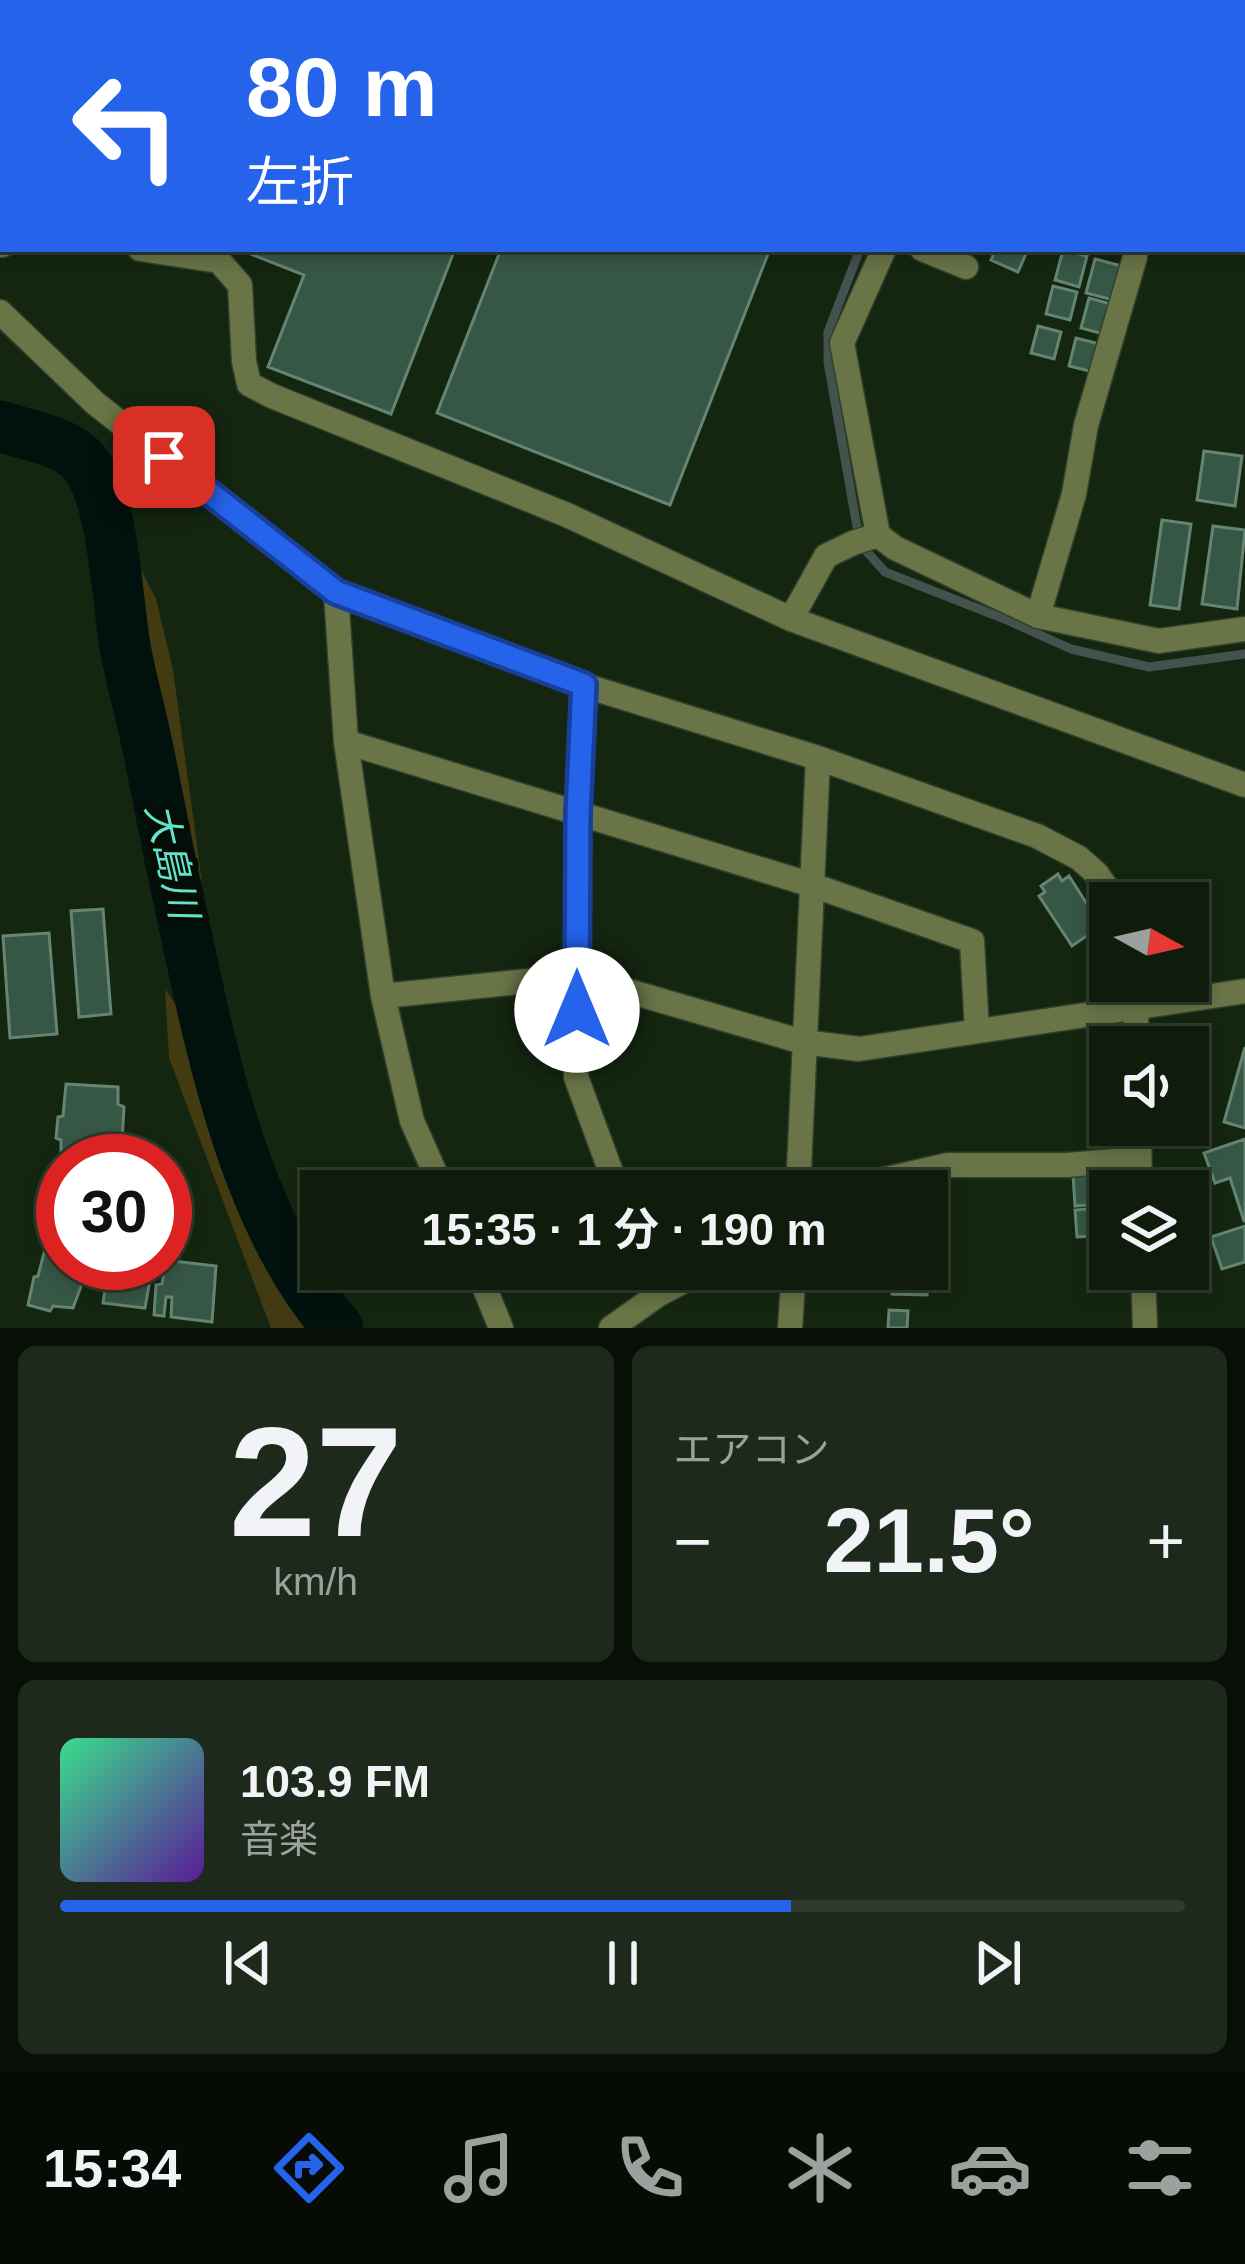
<!DOCTYPE html>
<html lang="ja">
<meta charset="utf-8">
<style>
:root{--surface:#0f1c0c;--page:#1d291a;--text:#f1f3f6;--muted:#9ba19d;--line:#2f3a2d;--accent:#2563eb}
body{margin:0;font-family:Helvetica,"Noto Sans JP",sans-serif;background:var(--page);color:var(--text);height:100vh;display:flex;flex-direction:column;font-size:45px;white-space:nowrap}
*{box-sizing:border-box;margin:0}
p{font-size:39px;color:var(--muted)}
.icon{flex:none;width:66px;height:66px;fill:none;stroke:currentColor;stroke-width:2;stroke-linecap:round;stroke-linejoin:round}
.map{position:relative;height:1328px;overflow:hidden}
.panel{display:flex;flex-direction:column;gap:18px;padding:18px;background:#080f07;flex:1}
.panel>*{flex:none}
.hud{position:absolute;left:0px;top:0px;width:1245px;height:252px;box-shadow:0 6px 18px #0003,0 0 0 3px var(--line);background:#2563eb;color:#fff;overflow:hidden}
.needle{width:78px;rotate:98deg}
.controls{position:absolute;left:1089px;top:882px;display:grid;gap:24px}
.controls a{display:grid;place-items:center;width:120px;height:120px;border-radius:0px;background:var(--surface);box-shadow:0 6px 18px #0003,0 0 0 3px var(--line);font-size:60px}
.speed{position:absolute;left:36px;top:1134px;display:flex;gap:24px;font-size:60px;font-weight:700;text-align:center}
.speed>*{display:grid;place-content:center;width:156px;height:156px;border-radius:50%;background:var(--surface);box-shadow:0 6px 18px #0003,0 0 0 3px var(--line);line-height:1}
.speed .limit{border:18px solid #d22;background:#fff;color:#111}
.pin{position:absolute;display:grid;place-items:center;width:102px;height:102px;color:#fff;margin:-51px;border-radius:24px;box-shadow:0 6px 18px #0006}
.me{position:absolute;width:132px;margin:-66px;rotate:0deg;stroke-linejoin:round;filter:drop-shadow(0 0 9px #0008)}
.turn{display:flex;align-items:center;gap:42px;height:252px;padding:0 48px;font-size:54px}
.turn .icon{width:156px;height:156px;stroke-width:2.5}
.turn b{display:block;font-size:84px;line-height:102px}
.big{font-size:90px;font-weight:700;line-height:1.1}
.panel .widget{flex:1;display:flex;flex-direction:column;justify-content:center;gap:18px;min-width:0;padding:0 42px;border-radius:18px;background:var(--page)}
.panel .dial{align-items:center;gap:0}
.dial b{font-size:156px;line-height:1}
.song{display:flex;align-items:center;gap:36px}
.cover{width:144px;height:144px;border-radius:18px;background:linear-gradient(135deg,hsl(150 70% 55%),hsl(270 70% 35%))}
.played{height:12px;border-radius:6px;background:linear-gradient(90deg,var(--accent) 65%,var(--line) 65%)}
.keys{display:flex;justify-content:space-around;direction:ltr}
.heat{display:flex;justify-content:space-between;align-items:center;font-size:66px;direction:ltr}
.panel .tiles{flex:1;display:grid;gap:18px;grid-template-columns:1fr 1fr}
.widget:last-child{grid-column:span 2}
.trip{position:absolute;left:300px;top:1170px;width:648px;height:120px;border-radius:0px;background:var(--surface);box-shadow:0 6px 18px #0003,0 0 0 3px var(--line);font-weight:700;line-height:120px;text-align:center}
.menu{display:flex;height:192px;justify-content:space-around;align-items:center;background:#060b05;color:var(--muted)}
.menu .icon{width:84px;height:84px}
.menu .current{color:var(--accent)}
.menu b{font-size:54px;color:var(--text)}
.map>svg:first-child{display:block}
.green{fill:#423b11}
.lines{fill:none;stroke-linecap:round;stroke-linejoin:round}
.stream{stroke:#43524c;stroke-width:9}
.river{stroke:#00110e;stroke-width:51}
.building{fill:#375746;stroke:#638572;stroke-width:3}
.minor-casing{stroke:#30412c;stroke-width:27}
.minor{stroke:#697447;stroke-width:24}
.route-casing{stroke:#184099;stroke-width:30}
.route{stroke:#2563eb;stroke-width:21}
.labels{text-anchor:middle;dominant-baseline:central;stroke-width:12;stroke-linejoin:round;paint-order:stroke}
.water-label{font-size:39px;font-style:italic;fill:#62e3ce;stroke:#060d05}
</style>
<div class="map">
<svg width="1245" height="1328" viewBox="0 0 1245 1328">
<rect width="100%" height="100%" fill="#142610"/>
<path class="green" d="M118,557L138,564L156,599L173,670L202,882C171,827 165,764 150,703C138,654 125,608 118,557Z
M165,989L192,1028L227,1157L304,1328H271L169,1058Z"/>
<g class="lines">
<path class="stream" d="M860,249L828,332V362L860,544L885,572L1007,620L1071,649L1149,667L1245,654"/>
<path class="river" d="M703,0L708,3
M0,426C25,435 65,440 83,461C114,496 117,600 125,646C130,676 139,706 145,735C156,786 165,837 176,887C207,1029 239,1217 338,1328"/>
</g>
<path class="building" d="M317,0H551L550,3H316Z
M842,0H960L959,3H850Z
M971,0H1245V186L1242,195V3H970Z
M238,249H455L391,414L268,367L304,275Z
M501,249H770L670,505L437,413Z
M996,249H1028L1018,272L991,260Z
M1063,250L1087,256L1079,287L1055,280Z
M1095,259L1122,266L1113,300L1086,293Z
M1053,286L1077,292L1070,320L1046,314Z
M1089,298L1111,304L1103,334L1081,328Z
M1038,326L1061,332L1054,359L1031,353Z
M1076,338L1100,344L1093,372L1069,366Z
M1204,451L1242,456L1235,506L1197,500Z
M1162,520L1191,524L1179,609L1150,605Z
M1213,526L1245,530L1237,609L1202,604Z
M1058,874L1062,881L1069,876L1101,926L1072,946L1039,896L1045,892L1041,886Z
M1197,895L1200,940L1188,941V903H1139V899Z
M103,909L111,1014L79,1017L71,911Z
M49,933L57,1034L10,1038L3,936Z
M1194,948L1198,990L1167,993L1166,981H1188V949Z
M1245,1047V1128L1224,1122Z
M66,1084L118,1087V1104L124,1107L121,1157L61,1153V1140L56,1138L58,1117L63,1116Z
M1245,1139V1221H1244L1230,1178L1215,1183L1204,1153Z
M1122,1172L1123,1191H1110V1203L1075,1206L1073,1175Z
M927,1193H931L927,1295L892,1294L893,1269H927Z
M1110,1207V1235L1077,1237L1075,1210Z
M1245,1226V1262L1222,1269L1211,1237Z
M45,1249L63,1252V1263H98L92,1283L83,1281L73,1308L53,1306L50,1311L28,1305L34,1277L38,1276Z
M173,1261L216,1266L212,1322L171,1317L172,1297H166L164,1316L154,1315L156,1285L162,1284L165,1267H171Z
M113,1263H153L145,1308L103,1303L107,1275L111,1274Z
M889,1310L908,1311L907,1328H888Z"/>
<g class="lines">
<g class="minor-casing">
<path id="minor" d="M0,245H3
M140,249L219,261L240,285L244,361L249,384L272,396L567,515L791,619L1245,785
M884,249L842,343L878,535L895,548L1038,616L1159,641L1245,629
M922,249L966,267
M0,312L95,403L336,593L583,685L818,758L1037,836L1079,858L1097,874L1117,903
M336,593L346,742L383,996L412,1121L443,1191
M1038,616L1074,494L1086,425L1135,257
M791,619L826,556L853,543L878,535
M583,685L578,813L576,1077L618,1191
M346,742L812,885L972,941L977,1031
M1135,981L1137,1047
M383,996L577,976L803,1042L859,1049L1245,991
M1139,1125L1140,1191
M798,1191L818,758
M850,1191L861,1185L948,1165H1067L1139,1159
M477,1269L501,1328
M1143,1269L1145,1328
M611,1328L659,1294L707,1269
M790,1328L794,1269"/>
</g>
<use href="#minor" class="minor"/>
</g>
<g class="lines">
<g class="route-casing">
<path id="route" d="M164,457L336,592L584,685L578,813L577,1010"/>
</g>
<use href="#route" class="route"/>
</g>
<g class="labels">
<g class="water-label">
<text transform="translate(172 861) rotate(77)">大島川</text>
</g>
</g>
</svg>
<div class="controls">
<a><svg class="needle" viewBox="-14 -14 28 28"><path d="M0-13l5 13h-10z" fill="#e53935"/><path d="M0 13l5-13h-10z" fill="#9ba19d"/></svg></a>
<a><svg class="icon" aria-label="sound" viewBox="0 0 24 24"><path d="M4 9h4l5-4v14l-5-4H4zM17 9q2 3 0 6"/></svg></a>
<a><svg class="icon" aria-label="layers" viewBox="0 0 24 24"><path d="M12 4l9 5-9 5-9-5zM3 14l9 5 9-5"/></svg></a>
</div>
<div class="speed"><div class="limit">30</div></div>
<div class="pin" style="left:164px;top:457px;background:#d93025"><svg class="icon" aria-label="arrive" viewBox="0 0 24 24"><path d="M6 21V4h12l-3 4 3 4H6"/></svg></div>
<svg class="me" style="left:577px;top:1010px" viewBox="-20 -20 40 40"><circle r="19" fill="#fff"/><path d="M0-13L10 11 0 6-10 11z" fill="#2563eb"/></svg>
<div class="trip">15:35 · 1 分 · 190 m</div>
<div class="hud">
<div class="turn"><svg class="icon" aria-label="left" viewBox="0 0 24 24"><path d="M17 20v-9H6M10 6l-5 5 5 5"/></svg><div><b>80 m</b>左折</div></div>
</div>
</div>
<section class="panel">
<div class="tiles">
<div class="widget dial"><b>27</b><p>km/h</p></div>
<div class="widget"><p>エアコン</p>
<div class="heat"><a>−</a><b class="big">21.5°</b><a>+</a></div>
</div>
<div class="widget">
<div class="song"><i class="cover"></i><div><b>103.9 FM</b><p>音楽</p></div></div>
<div class="played"></div>
<div class="keys"><svg class="icon" aria-label="previous" viewBox="0 0 24 24"><path d="M18 5L8 12l10 7zM5 5v14"/></svg><svg class="icon" aria-label="pause" viewBox="0 0 24 24"><path d="M8 5v14M16 5v14"/></svg><svg class="icon" aria-label="next" viewBox="0 0 24 24"><path d="M6 5l10 7-10 7zM19 5v14"/></svg></div>
</div>
</div>
</section>
<nav class="menu">
<b>15:34</b>
<svg class="icon current" aria-label="directions" viewBox="0 0 24 24"><path d="M12 3l9 9-9 9-9-9zM9 14v-3h6M13 9l2 2-2 2"/></svg>
<svg class="icon" aria-label="music" viewBox="0 0 24 24"><path d="M9 18V5l10-2v13"/><circle cx="6" cy="18" r="3"/><circle cx="16" cy="16" r="3"/></svg>
<svg class="icon" aria-label="phone" viewBox="0 0 24 24"><path d="M5 4h4l2 5-3 2q2 4 5 5l2-3 5 2v4C11 20 4 13 5 4z"/></svg>
<svg class="icon" aria-label="climate" viewBox="0 0 24 24"><path d="M12 3v18M4 7l16 10M4 17L20 7"/></svg>
<svg class="icon" aria-label="car" viewBox="0 0 24 24"><path d="M5 17H2v-5l4-1 3-4h7l3 4 3 1v5h-3M9 17h6M6 11h13"/><circle cx="7" cy="17" r="2"/><circle cx="17" cy="17" r="2"/></svg>
<svg class="icon" aria-label="filters" viewBox="0 0 24 24"><path d="M4 7h16M4 17h16"/><circle cx="9" cy="7" r="2"/><circle cx="15" cy="17" r="2"/></svg>
</nav>
